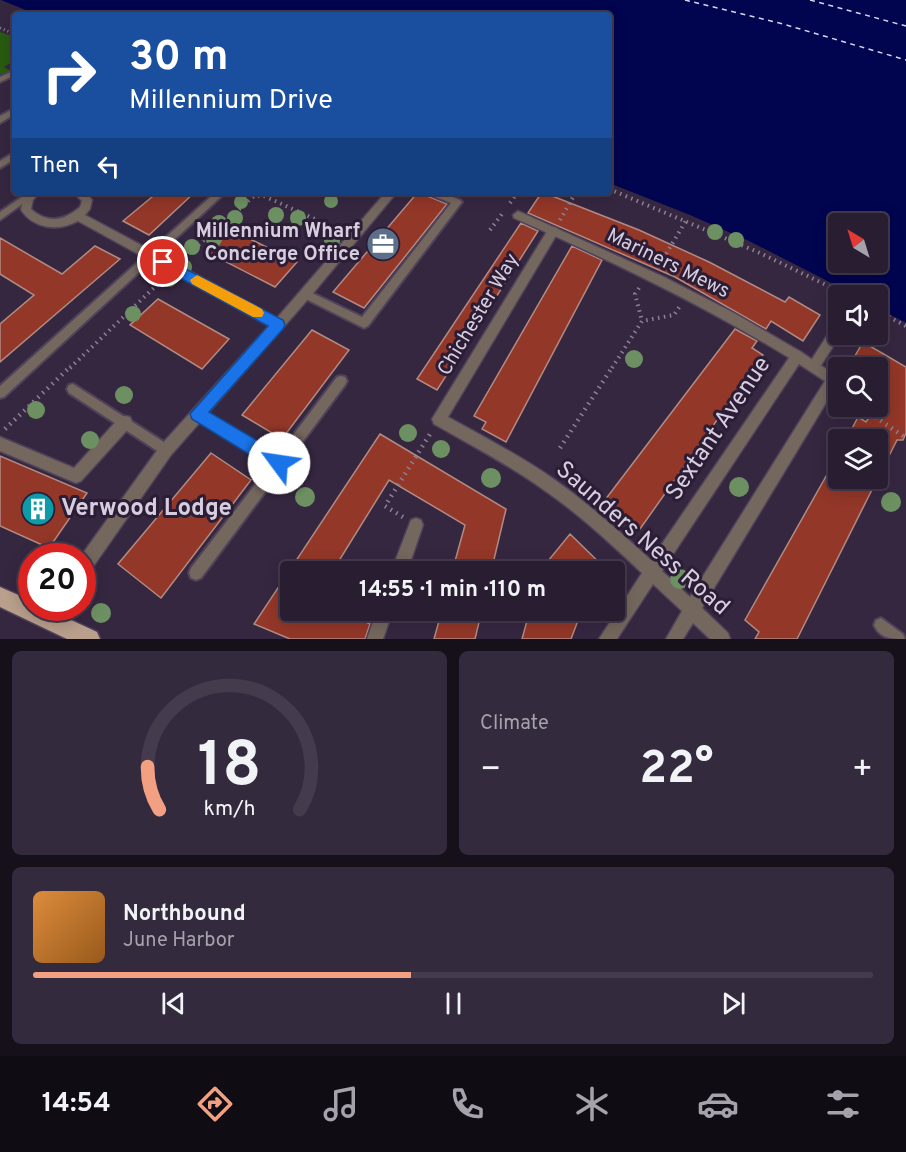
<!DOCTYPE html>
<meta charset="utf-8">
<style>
:root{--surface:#281d31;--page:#342a3d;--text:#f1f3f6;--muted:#a5a2ab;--line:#443b4d;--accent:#f3a082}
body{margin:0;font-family:Overpass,sans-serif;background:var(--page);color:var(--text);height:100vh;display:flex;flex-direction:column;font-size:22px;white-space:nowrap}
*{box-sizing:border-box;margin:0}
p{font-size:20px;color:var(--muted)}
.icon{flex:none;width:33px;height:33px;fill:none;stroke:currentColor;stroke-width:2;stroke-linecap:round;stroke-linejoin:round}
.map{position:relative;height:639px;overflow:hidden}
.drawer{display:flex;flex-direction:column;gap:12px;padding:12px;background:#16101b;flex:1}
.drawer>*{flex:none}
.top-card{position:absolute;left:12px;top:12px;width:600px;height:183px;border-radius:6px;box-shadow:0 3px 15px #0003,0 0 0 2px var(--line);background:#1a4fa0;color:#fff;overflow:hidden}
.needle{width:39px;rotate:322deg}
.controls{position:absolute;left:828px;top:213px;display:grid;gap:12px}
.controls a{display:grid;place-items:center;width:60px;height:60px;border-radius:6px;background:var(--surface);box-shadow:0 3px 15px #0003,0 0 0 2px var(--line);font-size:30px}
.speed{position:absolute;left:18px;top:543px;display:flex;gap:12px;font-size:30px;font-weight:700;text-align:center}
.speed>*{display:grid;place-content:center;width:78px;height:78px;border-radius:50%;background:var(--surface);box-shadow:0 3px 15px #0003,0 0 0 2px var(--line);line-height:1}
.speed .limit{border:9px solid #d22;background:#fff;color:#111}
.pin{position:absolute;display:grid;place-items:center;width:51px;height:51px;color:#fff;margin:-26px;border:3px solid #fff;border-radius:50%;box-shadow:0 2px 6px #0007}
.me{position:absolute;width:66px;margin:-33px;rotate:301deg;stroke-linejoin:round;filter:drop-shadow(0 0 4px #0008)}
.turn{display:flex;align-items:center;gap:21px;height:126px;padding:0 18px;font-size:27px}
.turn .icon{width:78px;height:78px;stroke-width:2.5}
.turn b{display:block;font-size:42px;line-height:51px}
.then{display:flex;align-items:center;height:57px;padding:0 18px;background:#0003;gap:12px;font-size:22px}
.big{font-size:45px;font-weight:700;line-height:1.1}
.drawer .widget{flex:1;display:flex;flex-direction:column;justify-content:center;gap:9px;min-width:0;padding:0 21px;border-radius:9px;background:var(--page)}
.drawer .dial{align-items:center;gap:0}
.dial svg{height:156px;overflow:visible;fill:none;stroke:var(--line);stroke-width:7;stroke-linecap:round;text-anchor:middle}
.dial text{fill:var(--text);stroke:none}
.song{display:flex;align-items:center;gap:18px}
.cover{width:72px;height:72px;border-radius:9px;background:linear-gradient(135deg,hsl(30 70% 55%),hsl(30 70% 35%))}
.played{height:6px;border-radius:3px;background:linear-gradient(90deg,var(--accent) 45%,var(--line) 45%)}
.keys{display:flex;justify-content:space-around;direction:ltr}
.heat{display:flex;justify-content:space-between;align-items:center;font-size:33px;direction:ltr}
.drawer .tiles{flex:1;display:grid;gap:12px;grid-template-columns:1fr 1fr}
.widget:last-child{grid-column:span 2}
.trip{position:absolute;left:280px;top:561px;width:345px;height:60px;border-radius:6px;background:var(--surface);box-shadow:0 3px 15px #0003,0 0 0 2px var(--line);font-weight:700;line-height:60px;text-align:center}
.dock{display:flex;height:96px;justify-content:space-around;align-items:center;background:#100c14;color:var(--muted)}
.dock .icon{width:42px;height:42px}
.dock .on{color:var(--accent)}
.dock b{font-size:27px;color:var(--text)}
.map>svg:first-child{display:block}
.green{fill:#295b10}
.water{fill:#01054f;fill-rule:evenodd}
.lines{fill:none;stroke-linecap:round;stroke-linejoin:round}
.ferry{stroke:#cfdaef;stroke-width:1.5;stroke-dasharray:5 4.5;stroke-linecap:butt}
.building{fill:#933728;stroke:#b18b83;stroke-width:1.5}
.service-casing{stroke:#50425a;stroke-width:4}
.pedestrian-casing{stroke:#50425a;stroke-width:3}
.minor-casing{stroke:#50425a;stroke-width:3}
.primary-casing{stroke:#50425a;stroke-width:3}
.path-far2{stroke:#8c8096;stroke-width:3;stroke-dasharray:1 3;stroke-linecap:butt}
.path-far1{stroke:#8c8096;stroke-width:4;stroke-dasharray:1.5 4.5;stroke-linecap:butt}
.path{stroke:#8c8096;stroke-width:4.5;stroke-dasharray:1.5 5;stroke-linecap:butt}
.service{fill:#74675e;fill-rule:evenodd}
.pedestrian{fill:#74675e;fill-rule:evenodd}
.minor{fill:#74675e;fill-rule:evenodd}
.primary{fill:#b99f8c;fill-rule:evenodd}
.tree{fill:#6d9062}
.route{fill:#1a73e8;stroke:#114b97;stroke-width:1.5}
.slow{fill:#f59e0b}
.labels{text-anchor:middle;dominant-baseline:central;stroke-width:6;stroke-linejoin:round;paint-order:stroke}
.poi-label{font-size:20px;font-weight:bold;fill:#d6cdde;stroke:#2b1d36;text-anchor:end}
.street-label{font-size:20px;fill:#d6cdde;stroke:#2b1d36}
.near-street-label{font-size:24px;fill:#d6cdde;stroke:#2b1d36}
.near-poi-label{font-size:24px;font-weight:bold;fill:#d6cdde;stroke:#2b1d36;text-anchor:start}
</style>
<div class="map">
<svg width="906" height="639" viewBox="0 0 906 639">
<rect width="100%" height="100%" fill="#362741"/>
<path class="green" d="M0,32L15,37V60L4,67L11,71L4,76L0,74Z"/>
<path class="water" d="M1,0H906V323L878,308V296L855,295L749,241L690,215L609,183V15H38ZM838,224H878V262H838Z"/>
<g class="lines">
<path class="ferry" d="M685,0L783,24L906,60
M810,0L906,26"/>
</g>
<path class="building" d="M158,192H195L149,235L123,221Z
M418,192H425L427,196L447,204L364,308L333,292Z
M542,192L639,230L709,262L785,302L789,297L820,315L803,341L771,321L766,329L675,277L528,213Z
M521,223L538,231L437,390L417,379Z
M230,229L297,262L275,287L207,252Z
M0,238L62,274L95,246L120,259L0,362V324L34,295L0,274Z
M572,246L602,260L506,442L482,429L486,422L474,416Z
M158,299L229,339L202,369L130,325Z
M735,329L757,341L752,348L763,355L640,529L628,520L623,526L603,509L608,503L605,500Z
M312,330L349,350L282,439L242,415Z
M863,342L906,367V433L903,440H897L797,639H755L759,632L745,620L838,455V478H878V440H846L858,417L866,422L886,392L878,387V368H848Z
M380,434L506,509L491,572H452L465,525L389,480L332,572H291V610H341L370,624L365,639H290L254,624Z
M211,453L251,480L161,598L118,564Z
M0,456L87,493L49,548L0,526Z
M570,534L609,572H539Z
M442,610H482L475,639H434Z
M530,610H582L571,639H522Z"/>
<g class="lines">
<g class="service-casing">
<path id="service" d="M15,70V75L0,82V77Z
M15,108V114L0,123V116Z
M15,152V159L0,168V161Z
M29,192H39L0,220V212Z
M216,192H226L4,397L0,398V386Z
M427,192H440L460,200L462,202L368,326L364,328L302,297L301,294L302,291L306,290L362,317L451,203L428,194Z
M341,376L345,377L347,381L345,385L201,578L196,580L191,578L189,573L191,568L270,465L194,418L192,414L194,410L198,408L202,410L278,455L337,377Z
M73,384L170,446L172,450L170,454L166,456L162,454L69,393L67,389L69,385Z
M881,618L903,634L905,639C892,639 880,639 874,625L876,620Z"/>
</g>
<g class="pedestrian-casing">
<path id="pedestrian" d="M518,211L664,277L734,313L801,352L803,356L801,360L797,362L793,360C703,305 610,260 514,218L513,215Z
M838,324V334H841L818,370L814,372L810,370L808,366L810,362L834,325Z"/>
</g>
<g class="minor-casing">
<path id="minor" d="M29,192H40L33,200L31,209C48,224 64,221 80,207L82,201L73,192H85L92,200L90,209L85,215L277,318L386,192H397L310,297L171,455L88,574L82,576V556H81L161,445L269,326L78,221C58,232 34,229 21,210L23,199Z
M553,227L557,228L558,231L557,234L448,417C484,437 521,456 555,480C589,504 620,532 651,560L793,352L797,350L801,352L838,377V383L702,608L728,633L730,639H710L693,623L683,639H666L682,611L653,584L617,639H599L642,573C611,544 579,514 544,490C509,465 471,445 434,424L432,419L549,228ZM799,364L825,381L690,597L662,571Z
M125,416L130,417L132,422L130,427L81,481L76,483L0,451V437L74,468L120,417Z
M416,518L421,520L423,525L407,572H391L411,520Z
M377,610H393L383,639H367Z"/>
</g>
<g class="primary-casing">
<path id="primary" d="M0,587L32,601V608H45L97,632L100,639H67L0,607Z"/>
</g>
<path class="path-far2" d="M0,28L15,34"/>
<path class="path-far1" d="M609,189L760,253L849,296
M510,203L518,192
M560,220L576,192
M490,230L502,214
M185,257L254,196H264L341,231
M660,264L687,219
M639,288L635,294L642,321
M878,311L906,326
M70,368L163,279
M612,368L642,321L674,315L680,306"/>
<path class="path" d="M859,406L906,438
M5,429L71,366
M560,448L613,366
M403,517L385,506L430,434"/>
<use href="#service" class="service"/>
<use href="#pedestrian" class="pedestrian"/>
<use href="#minor" class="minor"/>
<use href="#primary" class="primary"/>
</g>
<g class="tree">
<circle cx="331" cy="201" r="7"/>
<circle cx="241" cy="202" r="7"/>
<circle cx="276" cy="215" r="8"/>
<circle cx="235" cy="218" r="8"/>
<circle cx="298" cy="218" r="8"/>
<circle cx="219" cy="223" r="8"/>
<circle cx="715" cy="232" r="8"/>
<circle cx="214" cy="239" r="8"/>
<circle cx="736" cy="240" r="8"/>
<circle cx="332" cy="241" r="8"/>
<circle cx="192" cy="247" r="8"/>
<circle cx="184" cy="267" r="8"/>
<circle cx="169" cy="279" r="8"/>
<circle cx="133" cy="314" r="8"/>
<circle cx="634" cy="359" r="9"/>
<circle cx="124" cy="395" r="9"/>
<circle cx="36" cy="410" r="9"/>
<circle cx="408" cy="433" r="9"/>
<circle cx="90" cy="440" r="9"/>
<circle cx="441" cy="449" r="9"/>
<circle cx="491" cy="478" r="10"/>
<circle cx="739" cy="487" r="10"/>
<circle cx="305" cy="497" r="10"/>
<circle cx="891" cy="502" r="10"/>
<circle cx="680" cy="579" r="10"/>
<circle cx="101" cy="613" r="10"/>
</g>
<path class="route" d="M163,257L283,320L285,325L283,329L209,412L285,457L287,463L285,469L279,471L273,469L192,419L190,414L268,326L158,266L156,262L158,259Z"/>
<path class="slow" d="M197,275L262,309L264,313L262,317H253L192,284L190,280Z"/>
<defs>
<g id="office-disc" transform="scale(1.725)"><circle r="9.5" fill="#5c6f8a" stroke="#2b1d36"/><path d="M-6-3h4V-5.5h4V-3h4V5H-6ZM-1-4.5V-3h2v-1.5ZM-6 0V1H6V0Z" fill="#fff"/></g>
<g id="building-disc" transform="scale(1.725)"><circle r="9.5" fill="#0f9aa8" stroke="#2b1d36"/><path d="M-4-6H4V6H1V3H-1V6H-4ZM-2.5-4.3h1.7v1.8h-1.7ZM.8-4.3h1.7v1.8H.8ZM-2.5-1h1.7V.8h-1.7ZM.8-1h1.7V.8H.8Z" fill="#fff"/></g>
</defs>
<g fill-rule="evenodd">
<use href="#office-disc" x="383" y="244"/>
<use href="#building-disc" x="38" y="509"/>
</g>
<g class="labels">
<g class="poi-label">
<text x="360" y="232">Millennium Wharf<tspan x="360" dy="23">Concierge Office</tspan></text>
</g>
<g class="street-label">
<text transform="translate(668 264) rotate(26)">Mariners Mews</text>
<text transform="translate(479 315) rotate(-59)">Chichester Way</text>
</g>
<g class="near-street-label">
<text transform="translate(719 429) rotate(-56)">Sextant Avenue</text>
<text transform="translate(642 539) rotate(41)">Saunders Ness Road</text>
</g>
<g class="near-poi-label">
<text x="61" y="509">Verwood Lodge</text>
</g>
</g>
</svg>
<div class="controls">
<a><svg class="needle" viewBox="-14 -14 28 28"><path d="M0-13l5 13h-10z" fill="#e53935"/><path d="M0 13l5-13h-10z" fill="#a5a2ab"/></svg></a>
<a><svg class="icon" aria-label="sound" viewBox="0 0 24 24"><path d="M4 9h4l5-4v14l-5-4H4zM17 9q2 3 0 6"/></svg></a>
<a><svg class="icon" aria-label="search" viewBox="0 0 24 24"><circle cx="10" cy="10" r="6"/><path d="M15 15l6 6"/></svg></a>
<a><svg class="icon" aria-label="layers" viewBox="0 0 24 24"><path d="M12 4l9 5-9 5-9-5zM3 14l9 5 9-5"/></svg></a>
</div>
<div class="speed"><div class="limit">20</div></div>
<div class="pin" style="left:163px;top:262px;background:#d93025"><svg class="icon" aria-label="arrive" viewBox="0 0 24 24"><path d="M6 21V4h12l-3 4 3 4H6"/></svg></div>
<svg class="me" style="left:279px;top:463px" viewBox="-20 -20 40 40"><circle r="19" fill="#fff"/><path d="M0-13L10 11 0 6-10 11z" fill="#1a73e8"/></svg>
<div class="trip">14:55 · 1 min · 110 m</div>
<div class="top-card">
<div class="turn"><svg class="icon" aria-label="right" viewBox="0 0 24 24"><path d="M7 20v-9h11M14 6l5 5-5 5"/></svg><div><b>30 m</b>Millennium Drive</div></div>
<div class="then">Then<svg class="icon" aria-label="left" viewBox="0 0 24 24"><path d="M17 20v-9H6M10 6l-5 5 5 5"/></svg></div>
</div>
</div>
<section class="drawer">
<div class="tiles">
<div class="widget dial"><svg viewBox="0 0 100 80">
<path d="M14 69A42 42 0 1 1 86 69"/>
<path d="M14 69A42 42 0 0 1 8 47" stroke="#f3a082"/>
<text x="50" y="56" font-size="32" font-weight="700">18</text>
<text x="50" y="72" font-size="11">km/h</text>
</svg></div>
<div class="widget"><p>Climate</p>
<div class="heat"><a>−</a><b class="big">22°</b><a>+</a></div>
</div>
<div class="widget">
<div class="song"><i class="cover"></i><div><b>Northbound</b><p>June Harbor</p></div></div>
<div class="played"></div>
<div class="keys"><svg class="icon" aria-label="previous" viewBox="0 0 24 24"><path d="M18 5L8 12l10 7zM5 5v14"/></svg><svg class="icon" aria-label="pause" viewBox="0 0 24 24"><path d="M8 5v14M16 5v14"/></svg><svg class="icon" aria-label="next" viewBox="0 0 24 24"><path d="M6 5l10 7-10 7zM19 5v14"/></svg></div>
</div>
</div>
</section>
<nav class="dock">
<b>14:54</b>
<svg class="icon on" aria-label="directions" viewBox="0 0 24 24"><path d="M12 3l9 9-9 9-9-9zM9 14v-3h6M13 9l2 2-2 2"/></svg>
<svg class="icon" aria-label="music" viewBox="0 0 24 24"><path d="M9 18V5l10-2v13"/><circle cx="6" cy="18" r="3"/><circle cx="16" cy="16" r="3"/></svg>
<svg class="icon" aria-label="phone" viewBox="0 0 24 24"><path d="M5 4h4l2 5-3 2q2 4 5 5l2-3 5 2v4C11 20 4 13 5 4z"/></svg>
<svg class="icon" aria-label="climate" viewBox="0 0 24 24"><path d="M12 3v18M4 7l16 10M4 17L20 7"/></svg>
<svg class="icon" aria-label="car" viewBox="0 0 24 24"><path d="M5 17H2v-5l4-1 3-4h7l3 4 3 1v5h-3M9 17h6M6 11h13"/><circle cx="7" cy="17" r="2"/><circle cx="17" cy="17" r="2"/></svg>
<svg class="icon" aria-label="filters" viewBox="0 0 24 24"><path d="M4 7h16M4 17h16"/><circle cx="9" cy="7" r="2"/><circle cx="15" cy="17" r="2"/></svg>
</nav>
